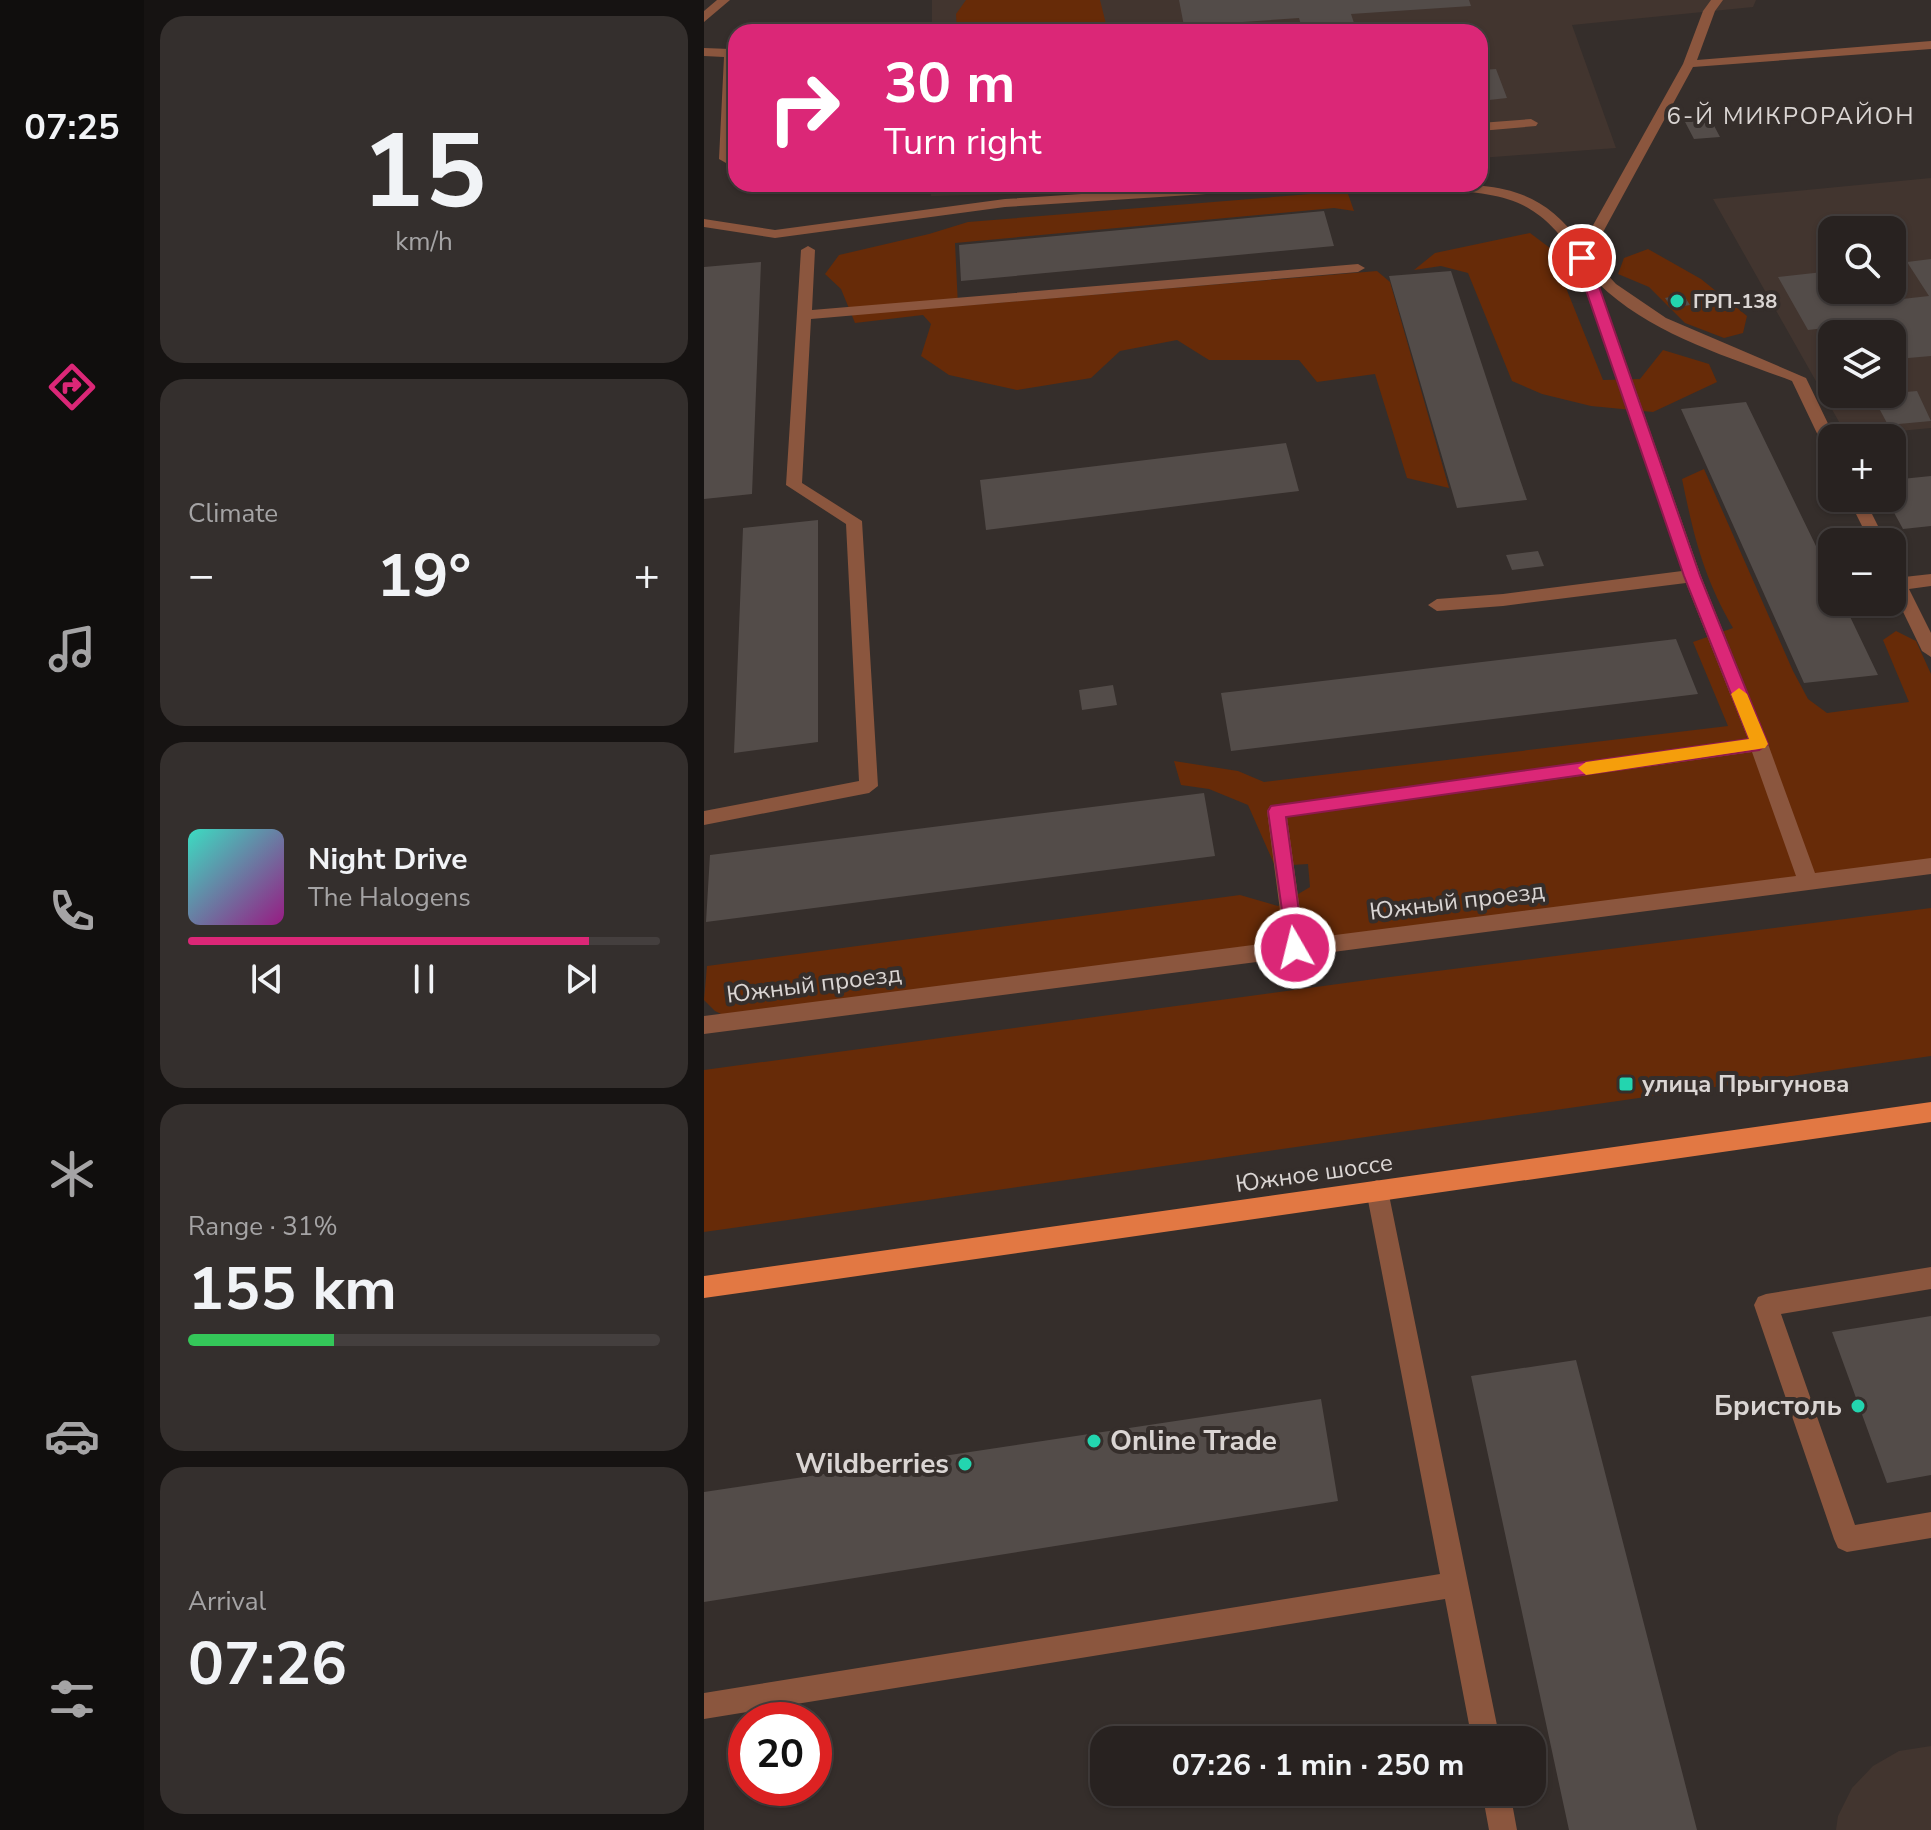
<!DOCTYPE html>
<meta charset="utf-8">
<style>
:root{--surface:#282220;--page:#342f2d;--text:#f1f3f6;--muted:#a5a4a5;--line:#443f3e;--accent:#db2777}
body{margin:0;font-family:"Nunito Sans",sans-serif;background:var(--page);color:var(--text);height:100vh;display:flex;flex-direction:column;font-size:30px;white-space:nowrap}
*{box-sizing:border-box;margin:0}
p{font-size:26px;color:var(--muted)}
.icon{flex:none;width:44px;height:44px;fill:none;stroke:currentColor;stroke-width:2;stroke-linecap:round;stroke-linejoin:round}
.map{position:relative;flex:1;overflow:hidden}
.sheet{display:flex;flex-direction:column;gap:16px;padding:16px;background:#161312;width:560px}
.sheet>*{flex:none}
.hud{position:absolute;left:24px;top:24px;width:760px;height:168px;border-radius:24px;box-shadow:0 2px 6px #0004,0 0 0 2px var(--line);background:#db2777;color:#fff;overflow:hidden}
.tools{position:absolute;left:1114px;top:216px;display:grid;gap:16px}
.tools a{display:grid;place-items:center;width:88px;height:88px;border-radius:16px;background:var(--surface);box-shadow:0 2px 6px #0004,0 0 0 2px var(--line);font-size:40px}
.speed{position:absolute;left:24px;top:1702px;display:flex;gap:16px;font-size:40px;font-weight:700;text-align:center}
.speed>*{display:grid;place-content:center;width:104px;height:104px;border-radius:50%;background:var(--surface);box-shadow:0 2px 6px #0004,0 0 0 2px var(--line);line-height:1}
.speed .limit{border:12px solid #d22;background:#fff;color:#111}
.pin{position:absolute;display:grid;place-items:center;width:68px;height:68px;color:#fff;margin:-34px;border:4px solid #fff;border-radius:50%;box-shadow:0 2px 8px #0007}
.me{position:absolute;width:88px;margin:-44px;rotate:352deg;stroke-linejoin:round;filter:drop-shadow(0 0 6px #0008)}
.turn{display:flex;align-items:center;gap:28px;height:168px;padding:0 24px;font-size:36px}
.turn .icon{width:104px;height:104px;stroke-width:2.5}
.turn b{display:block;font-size:56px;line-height:68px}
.big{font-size:60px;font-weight:700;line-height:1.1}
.sheet .tile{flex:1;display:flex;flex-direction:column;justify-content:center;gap:12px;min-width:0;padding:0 28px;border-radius:24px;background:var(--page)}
.sheet .dial{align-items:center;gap:0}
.dial b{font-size:104px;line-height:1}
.song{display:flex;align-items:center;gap:24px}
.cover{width:96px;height:96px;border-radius:12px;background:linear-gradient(135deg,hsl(170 70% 55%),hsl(310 70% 35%))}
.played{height:8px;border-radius:4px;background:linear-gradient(90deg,var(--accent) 85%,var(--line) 85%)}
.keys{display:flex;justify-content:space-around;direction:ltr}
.heat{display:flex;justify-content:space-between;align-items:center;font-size:44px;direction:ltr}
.charge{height:12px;border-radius:6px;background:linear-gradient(90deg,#34c759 31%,var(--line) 0)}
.trip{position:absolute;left:386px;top:1726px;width:456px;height:80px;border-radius:24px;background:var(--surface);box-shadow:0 2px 6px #0004,0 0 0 2px var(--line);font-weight:700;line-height:80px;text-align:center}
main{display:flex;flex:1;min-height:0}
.tabs{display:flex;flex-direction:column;width:144px;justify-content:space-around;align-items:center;background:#100e0d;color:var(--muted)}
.tabs .icon{width:56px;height:56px}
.tabs .current{color:var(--accent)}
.tabs b{font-size:36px;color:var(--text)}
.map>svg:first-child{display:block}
.built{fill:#42352f;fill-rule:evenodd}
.green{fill:#672b08}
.building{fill:#534c49}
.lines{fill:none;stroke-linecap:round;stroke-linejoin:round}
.minor{fill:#8b563e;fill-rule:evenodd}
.major{fill:#e27843;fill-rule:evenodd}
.route{fill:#db2777;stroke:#8e194d;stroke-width:2}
.slow{fill:#f59e0b}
.poi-dot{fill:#23d5af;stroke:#352e2b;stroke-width:3}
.labels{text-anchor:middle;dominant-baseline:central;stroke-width:8;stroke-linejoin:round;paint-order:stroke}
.far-poi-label{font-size:20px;font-weight:bold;fill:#dad5d3;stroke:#352e2b;text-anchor:start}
.far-quarter-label{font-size:24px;letter-spacing:2px;fill:#dad5d3;stroke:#352e2b}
.street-label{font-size:24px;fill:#dad5d3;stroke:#352e2b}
.poi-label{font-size:24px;font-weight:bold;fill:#dad5d3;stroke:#352e2b;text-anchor:start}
.near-poi-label{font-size:28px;font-weight:bold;fill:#dad5d3;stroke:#352e2b;text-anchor:end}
</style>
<main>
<nav class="tabs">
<b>07:25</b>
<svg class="icon current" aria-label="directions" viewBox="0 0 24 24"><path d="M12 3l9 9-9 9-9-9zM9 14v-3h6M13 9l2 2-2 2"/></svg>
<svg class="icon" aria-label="music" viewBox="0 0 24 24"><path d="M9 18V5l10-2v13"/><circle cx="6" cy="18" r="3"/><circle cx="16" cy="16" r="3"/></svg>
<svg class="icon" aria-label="phone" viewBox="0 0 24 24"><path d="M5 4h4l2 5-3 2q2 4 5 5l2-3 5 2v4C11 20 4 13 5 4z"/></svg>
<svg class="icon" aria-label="climate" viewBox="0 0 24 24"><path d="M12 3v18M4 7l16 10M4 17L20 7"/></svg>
<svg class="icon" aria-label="car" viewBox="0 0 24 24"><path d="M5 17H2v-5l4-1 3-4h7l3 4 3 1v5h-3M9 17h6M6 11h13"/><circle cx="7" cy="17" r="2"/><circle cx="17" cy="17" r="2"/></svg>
<svg class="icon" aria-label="filters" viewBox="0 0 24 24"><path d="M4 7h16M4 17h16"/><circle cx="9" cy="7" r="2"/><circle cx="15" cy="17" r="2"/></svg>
</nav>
<section class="sheet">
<div class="tile dial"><b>15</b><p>km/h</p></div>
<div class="tile"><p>Climate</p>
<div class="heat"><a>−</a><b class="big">19°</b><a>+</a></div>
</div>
<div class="tile">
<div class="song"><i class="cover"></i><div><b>Night Drive</b><p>The Halogens</p></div></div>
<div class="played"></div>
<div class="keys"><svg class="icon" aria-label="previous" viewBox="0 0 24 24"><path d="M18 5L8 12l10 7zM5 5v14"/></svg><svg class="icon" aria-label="pause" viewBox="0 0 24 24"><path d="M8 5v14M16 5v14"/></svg><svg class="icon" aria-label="next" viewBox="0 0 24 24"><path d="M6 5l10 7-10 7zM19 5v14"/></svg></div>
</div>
<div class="tile"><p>Range · 31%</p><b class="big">155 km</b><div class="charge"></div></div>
<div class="tile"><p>Arrival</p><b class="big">07:26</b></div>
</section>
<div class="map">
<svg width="1227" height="1830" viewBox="0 0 1227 1830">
<rect width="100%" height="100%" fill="#352e2b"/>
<path class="built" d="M228,0H1052L1049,7L868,25L912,148L776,158V32H228Z
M1227,178V428L1143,436L1009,199ZM1128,230H1188V290H1128ZM1128,334H1188V394H1128Z
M227,184H359L305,194L227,196Z
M1227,1746V1830H1132L1134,1816L1148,1788L1169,1766L1195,1751Z"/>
<path class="green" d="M262,0H396L404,32H253L252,14Z
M643,191L650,211L630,208L251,243L254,306L673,271L686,282L745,488L703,478L671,374L613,382L595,360H505L473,340L416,351L387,378L313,390L245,375L217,356L227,324L219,315L151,323L137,289L121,274L135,255L225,234L264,222Z
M826,233L846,248L899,380L936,379L959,350L1005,364L1013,382L949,412L887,406L838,394L808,381L764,273L737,266L710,270L731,253Z
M944,249L997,279L1043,316L1039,333L1020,338L981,323L945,287L914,274L920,258Z
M1000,469L1089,671L1104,699L1123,713L1205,702L1179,640L1192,631L1212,641L1227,674V867L39,1025L11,1011L0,1000L3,966L536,895L574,906L606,887L604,864L571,866L544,805L505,789L477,785L470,761L534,771L560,782L1024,726L989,642L1029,628C999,576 990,537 978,479Z
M1227,908V1056L0,1232V1070L678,978Z"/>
<path class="building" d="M475,0H765L767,6L647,14L653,32H599L595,18L480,26Z
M792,69L803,98L776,101V70Z
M1006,118L1016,137L990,139L980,120Z
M620,211L630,246L257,281L255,245Z
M1227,259V356L1193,359L1188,350V334H1178L1171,322L1104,330L1074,277L1128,271V290H1145L1153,304L1225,296L1203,262Z
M57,262L48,494L0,499V267Z
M747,271L814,474L823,500L753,508L685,276Z
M979,294L986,305L968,308L961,298Z
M1213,391L1227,421L1184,425L1168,395Z
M1042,402L1128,579V602H1139L1174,675L1100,683L977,409Z
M582,443L595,491L282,530L276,480Z
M1227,476V526L1199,529L1182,498H1188V480Z
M114,520V742L30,753L39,528Z
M834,551L840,566L808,570L802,555Z
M972,639L994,694L527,751L517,693Z
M409,685L413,705L378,710L375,690Z
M500,793L511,856L2,922L6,855Z
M1227,1316V1475L1183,1483L1128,1332Z
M872,1360L993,1830H865L767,1376Z
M617,1399L634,1501L0,1602V1492Z"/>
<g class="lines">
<path class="minor" d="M13,0H26L0,22V11Z
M1007,0H1019L1011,11L993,60L1227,41V49L989,67L886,256L912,284L962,318L1102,378L1131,438H1128V453L1120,448L1088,381C1022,356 946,334 894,283L997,576L1064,744L1111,873L1227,858V874L0,1034V1016L580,941L563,811L566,806L1044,739L982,583L799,606L733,611L724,605L733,599L799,594L978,571L872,256C829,195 802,196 732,188L725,184C793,184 837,186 878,245L979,64L999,11ZM1048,752L1092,876L600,939L583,817Z
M0,48L26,49L32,53L29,159L22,163L15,159L20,57L0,56Z
M827,119L834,123L832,126L776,131V123Z
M531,184H602L595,188L301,207L71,238L0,227V219L71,230L301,199Z
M104,246L111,250L108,310L654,264L661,268L654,272L107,319L98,483L158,521L174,786L165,793L0,825V811L155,781L142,524L82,485L97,250Z
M1144,498H1160L1182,542H1166Z
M1188,565L1194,567L1200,577L1227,574V586L1205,589L1227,633V657L1218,651L1188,589Z
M673,1180L681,1183L684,1190L796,1740H768L741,1599L0,1719V1693L736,1574L662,1190L665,1183Z
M1227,1267V1289L1077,1314L1151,1525L1227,1512V1538L1143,1552L1134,1548L1130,1539L1050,1305L1054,1297L1062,1294Z
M778,1792H806L813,1830H785Z"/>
<path class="major" d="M1227,1102V1122L0,1298V1276Z"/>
</g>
<path class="route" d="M878,254L885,258L996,576L1064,744L1055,750L582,817L600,948L597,953H584L564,811L567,806L1045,739L980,576L871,258Z"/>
<path class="slow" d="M1035,688L1043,694L1064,744L1061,748L882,775L874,768L882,762L1045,739L1027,694Z"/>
<g class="poi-dot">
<circle cx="973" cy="301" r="8"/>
<rect x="914" y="1076" width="16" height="16" rx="4"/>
<circle cx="1154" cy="1406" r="8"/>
<circle cx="390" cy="1441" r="8"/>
<circle cx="261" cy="1464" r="8"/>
</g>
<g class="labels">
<g class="far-poi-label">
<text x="989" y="301">ГРП-138</text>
</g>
<g class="far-quarter-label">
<text x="1087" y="116">6-Й МИКРОРАЙОН</text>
</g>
<g class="street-label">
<text transform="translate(753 901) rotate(-7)">Южный проезд</text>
<text transform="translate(110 984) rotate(-7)">Южный проезд</text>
<text transform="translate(610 1173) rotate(-8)">Южное шоссе</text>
</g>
<g class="poi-label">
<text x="938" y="1084">улица Прыгунова</text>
</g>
<g class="near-poi-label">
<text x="1138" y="1406">Бристоль</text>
<text x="406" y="1441" text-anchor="start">Online Trade</text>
<text x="245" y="1464">Wildberries</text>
</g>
</g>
</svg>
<div class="tools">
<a><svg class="icon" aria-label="search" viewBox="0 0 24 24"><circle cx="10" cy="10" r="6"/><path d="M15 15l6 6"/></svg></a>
<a><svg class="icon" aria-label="layers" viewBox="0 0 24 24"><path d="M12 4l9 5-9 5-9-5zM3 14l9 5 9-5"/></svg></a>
<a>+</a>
<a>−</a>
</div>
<div class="speed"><div class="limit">20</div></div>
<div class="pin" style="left:878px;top:258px;background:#d93025"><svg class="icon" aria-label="arrive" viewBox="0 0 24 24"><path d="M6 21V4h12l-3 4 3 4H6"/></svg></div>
<svg class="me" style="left:591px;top:948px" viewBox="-20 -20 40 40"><circle r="17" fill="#db2777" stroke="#fff" stroke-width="3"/><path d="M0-11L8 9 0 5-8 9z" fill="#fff"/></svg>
<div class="trip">07:26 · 1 min · 250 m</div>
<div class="hud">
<div class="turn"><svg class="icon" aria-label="right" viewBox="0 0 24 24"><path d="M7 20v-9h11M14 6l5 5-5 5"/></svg><div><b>30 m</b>Turn right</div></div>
</div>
</div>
</main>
